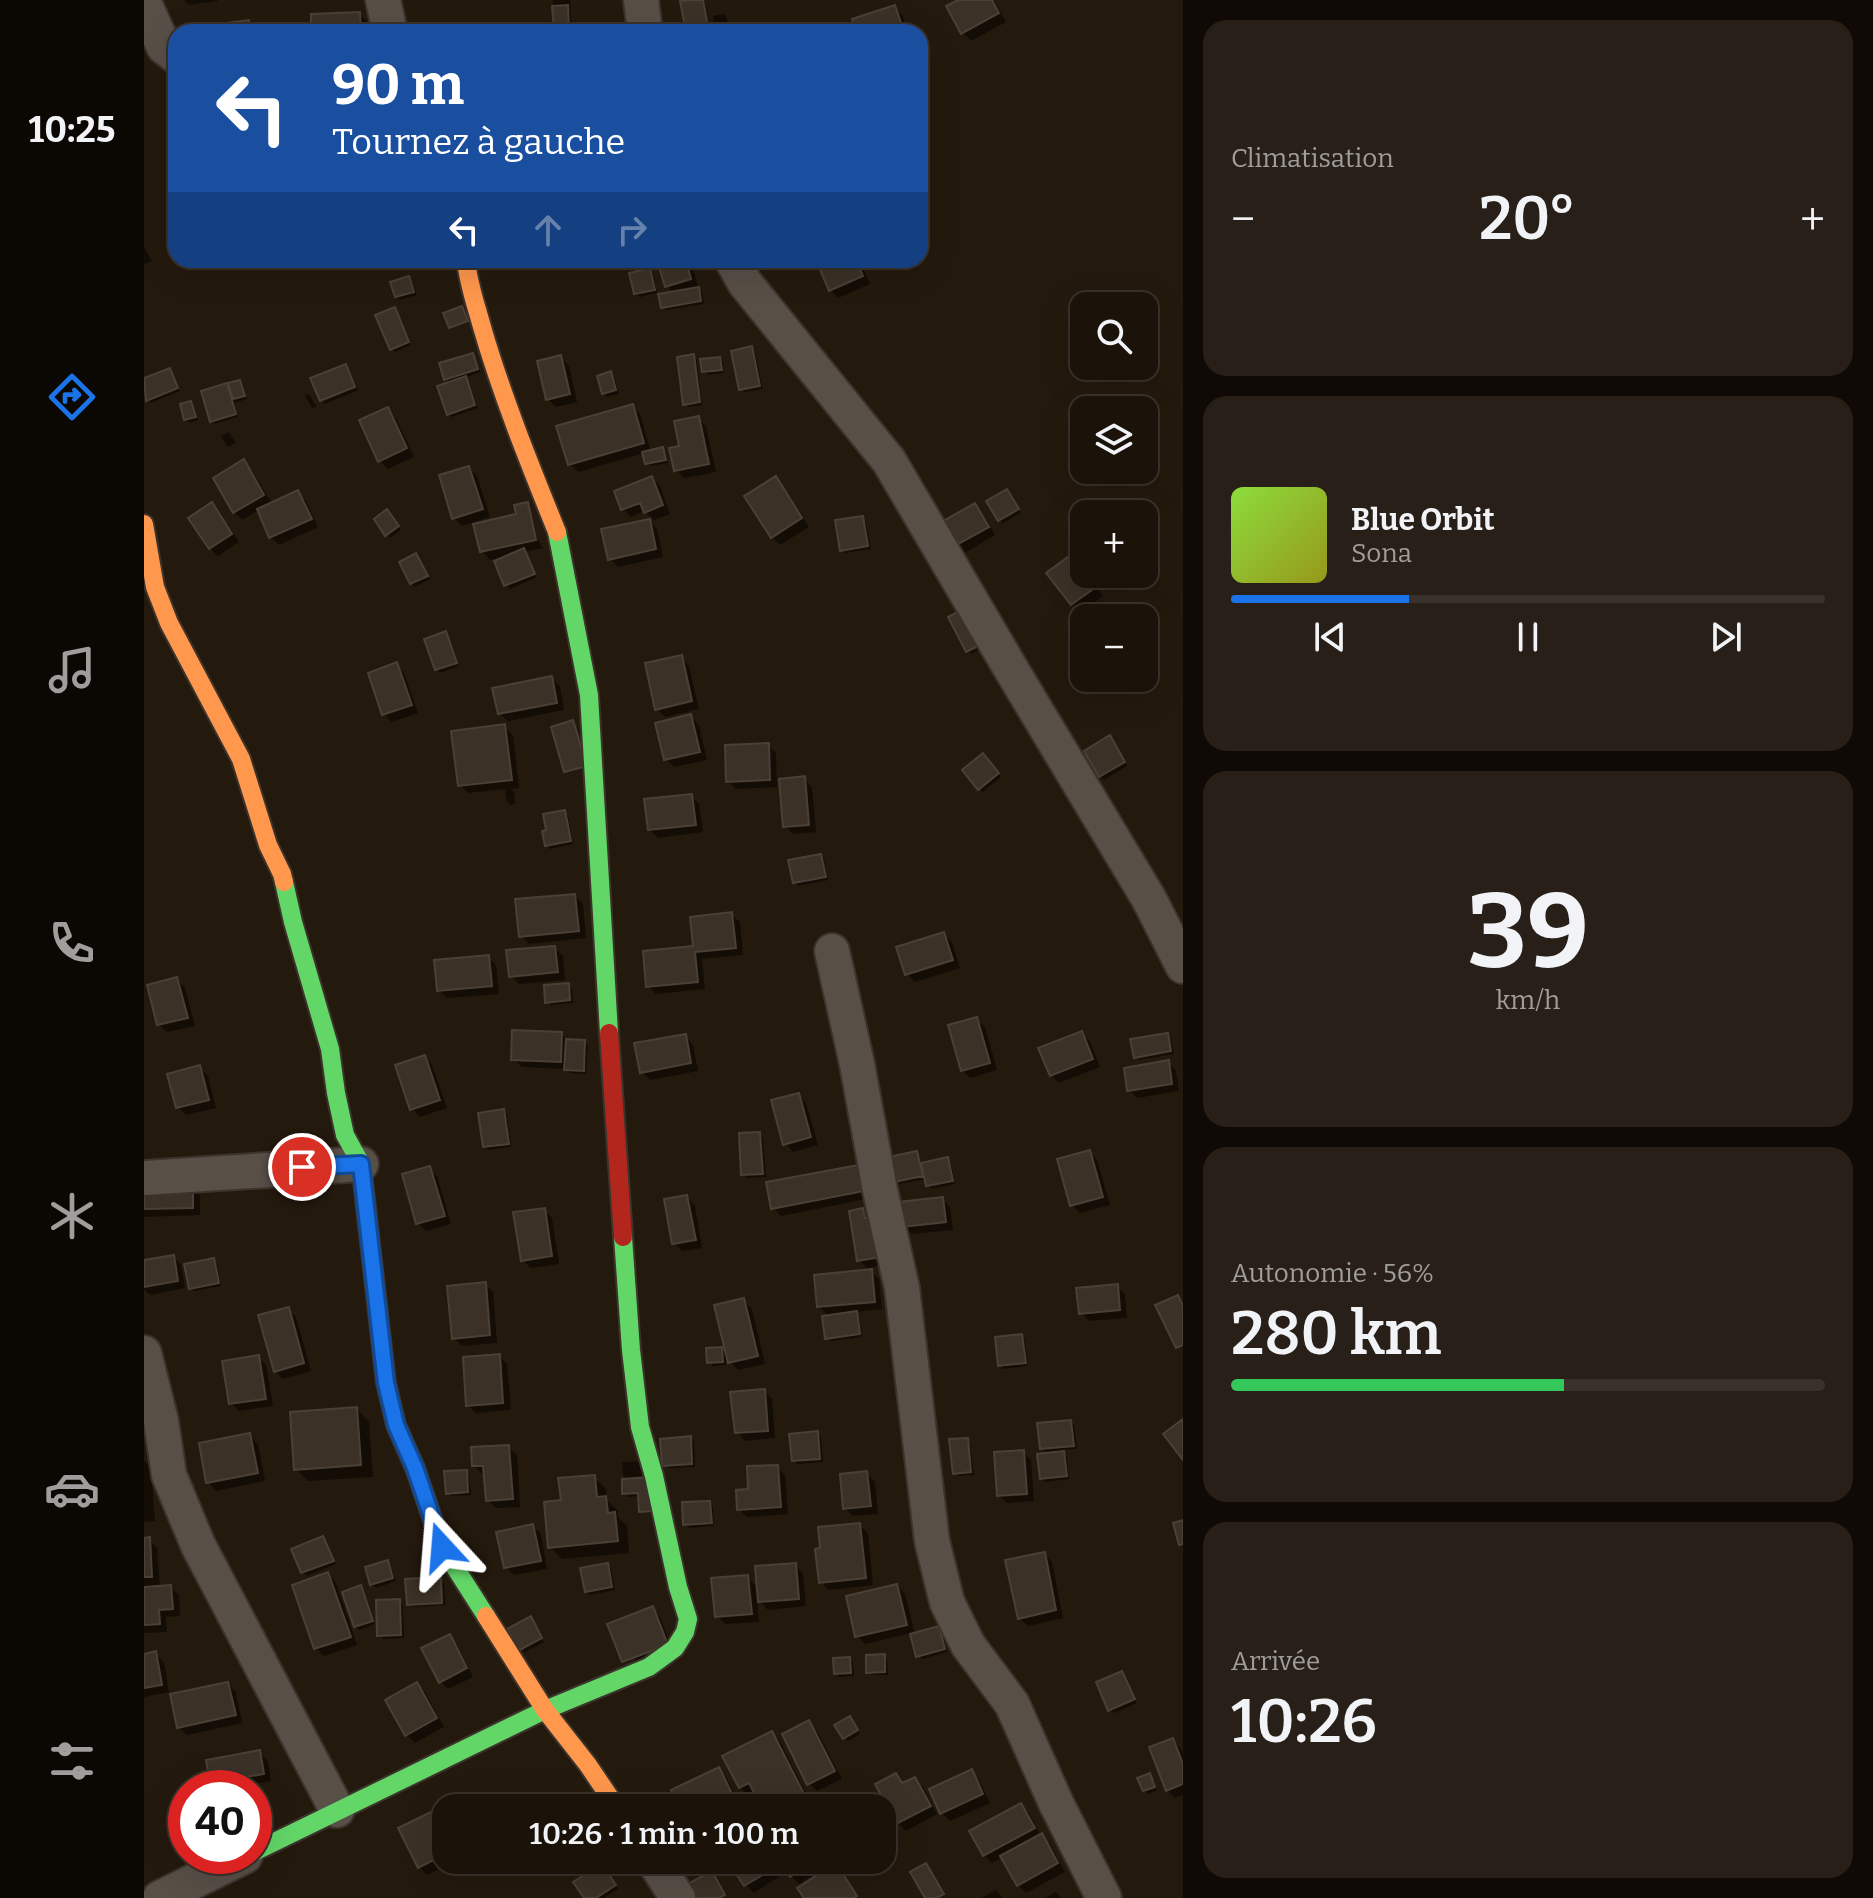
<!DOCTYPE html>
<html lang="fr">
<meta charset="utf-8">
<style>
:root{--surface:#1b130a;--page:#282018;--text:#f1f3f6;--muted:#a09e9c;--line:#39322b;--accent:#1a73e8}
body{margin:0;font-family:Bitter,serif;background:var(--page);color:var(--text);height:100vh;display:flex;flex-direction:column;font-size:30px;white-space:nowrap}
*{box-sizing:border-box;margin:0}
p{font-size:26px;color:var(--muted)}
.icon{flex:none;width:44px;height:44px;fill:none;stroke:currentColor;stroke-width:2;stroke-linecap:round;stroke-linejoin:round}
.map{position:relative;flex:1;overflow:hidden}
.drawer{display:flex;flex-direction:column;gap:20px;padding:20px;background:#0f0a06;width:690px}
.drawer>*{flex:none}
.top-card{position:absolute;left:24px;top:24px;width:760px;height:244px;border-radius:24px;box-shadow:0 8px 32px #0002,0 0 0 2px var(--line);background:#1a4fa0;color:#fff;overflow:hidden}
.fabs{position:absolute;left:926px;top:292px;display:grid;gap:16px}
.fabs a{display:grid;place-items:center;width:88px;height:88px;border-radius:16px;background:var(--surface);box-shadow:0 8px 32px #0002,0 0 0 2px var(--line);font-size:40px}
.speed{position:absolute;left:24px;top:1770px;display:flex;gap:16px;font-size:40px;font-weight:700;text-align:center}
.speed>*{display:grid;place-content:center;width:104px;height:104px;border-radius:50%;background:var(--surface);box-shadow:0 8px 32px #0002,0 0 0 2px var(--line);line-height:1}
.speed .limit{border:12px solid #d22;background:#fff;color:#111}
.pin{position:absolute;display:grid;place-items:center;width:68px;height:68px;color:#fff;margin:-34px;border:4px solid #fff;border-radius:50%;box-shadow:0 2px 8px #0007}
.me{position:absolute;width:88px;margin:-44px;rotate:341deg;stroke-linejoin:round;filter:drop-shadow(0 0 6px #0008)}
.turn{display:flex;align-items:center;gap:28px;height:168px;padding:0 32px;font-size:36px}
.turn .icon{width:104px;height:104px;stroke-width:2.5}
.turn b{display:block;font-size:56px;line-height:68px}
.lanes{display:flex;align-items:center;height:76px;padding:0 32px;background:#0003;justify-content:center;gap:40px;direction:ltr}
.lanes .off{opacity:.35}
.big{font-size:60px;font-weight:600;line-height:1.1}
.drawer .widget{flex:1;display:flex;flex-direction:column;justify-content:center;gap:12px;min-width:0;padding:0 28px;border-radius:24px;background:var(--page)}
.drawer .dial{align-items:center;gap:0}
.dial b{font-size:104px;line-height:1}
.song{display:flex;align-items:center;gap:24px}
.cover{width:96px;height:96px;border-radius:12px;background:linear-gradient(135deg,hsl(90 70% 55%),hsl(60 70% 35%))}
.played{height:8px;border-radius:4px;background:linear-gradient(90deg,var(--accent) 30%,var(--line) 30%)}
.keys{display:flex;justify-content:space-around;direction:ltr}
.heat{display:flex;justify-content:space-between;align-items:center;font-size:44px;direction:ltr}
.charge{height:12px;border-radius:6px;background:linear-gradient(90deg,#34c759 56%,var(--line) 0)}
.trip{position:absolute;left:288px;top:1794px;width:464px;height:80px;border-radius:24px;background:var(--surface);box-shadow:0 8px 32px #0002,0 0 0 2px var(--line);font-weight:600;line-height:80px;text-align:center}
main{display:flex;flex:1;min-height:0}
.tabs{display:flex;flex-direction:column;width:144px;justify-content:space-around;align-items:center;background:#0b0804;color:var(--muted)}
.tabs .icon{width:56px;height:56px}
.tabs .active{color:var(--accent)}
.tabs b{font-size:36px;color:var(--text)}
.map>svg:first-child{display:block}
.shadow{fill:#0007}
.building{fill:#3b3126;stroke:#4a4036;stroke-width:2}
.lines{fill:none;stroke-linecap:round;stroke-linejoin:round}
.street-casing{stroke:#3c332c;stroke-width:38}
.fast-casing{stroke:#3c332c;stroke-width:22}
.slow-casing{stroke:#3c332c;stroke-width:22}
.jam-casing{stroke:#3c332c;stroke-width:22}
.street{stroke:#584f47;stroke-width:34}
.fast{stroke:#63d668;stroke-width:18}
.slow{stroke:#ff974d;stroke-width:18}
.jam{stroke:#b3261e;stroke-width:18}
.route-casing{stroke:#114b97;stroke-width:20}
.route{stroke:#1a73e8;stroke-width:14}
</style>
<main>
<nav class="tabs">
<b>10:25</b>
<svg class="icon active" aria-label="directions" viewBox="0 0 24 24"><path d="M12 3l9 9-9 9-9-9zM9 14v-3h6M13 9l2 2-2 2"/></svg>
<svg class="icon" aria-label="music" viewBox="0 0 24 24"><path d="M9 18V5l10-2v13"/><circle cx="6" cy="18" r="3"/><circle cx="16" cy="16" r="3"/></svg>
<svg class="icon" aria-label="phone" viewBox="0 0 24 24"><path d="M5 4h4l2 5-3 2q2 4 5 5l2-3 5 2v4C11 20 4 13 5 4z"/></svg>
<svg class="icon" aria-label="climate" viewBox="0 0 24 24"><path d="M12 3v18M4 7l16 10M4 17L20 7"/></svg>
<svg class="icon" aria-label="car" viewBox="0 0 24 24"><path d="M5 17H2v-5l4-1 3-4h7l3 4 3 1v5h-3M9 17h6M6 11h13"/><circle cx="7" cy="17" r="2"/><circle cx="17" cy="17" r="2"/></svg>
<svg class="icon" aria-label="filters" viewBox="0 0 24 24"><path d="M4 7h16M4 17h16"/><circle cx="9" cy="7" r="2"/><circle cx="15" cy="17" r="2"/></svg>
</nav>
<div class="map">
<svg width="1039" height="1898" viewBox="0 0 1039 1898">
<rect width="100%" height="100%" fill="#24190d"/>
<path class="shadow" d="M40,0H74V1L44,5Z
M409,0H426L428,32H415L412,29Z
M558,0L561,3L567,32H544Z
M818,0H850L862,22L827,41L819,33Z
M750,7L758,15L764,32H714Z
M215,14L224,22V32H169Z
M580,14L583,18L584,26L574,28L570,24L569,16Z
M105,22L113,32H76Z
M0,247L8,261L0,265Z
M220,260H242L243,266L224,267L220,264Z
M515,260H546L555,289L558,292L560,304L522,310L519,307L530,293L523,286Z
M674,260H716L726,284L694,298L686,290Z
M506,270L509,274L513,293L496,297L492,293Z
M265,279L268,282L273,295L256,300L253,296Z
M250,309L254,313L267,345L251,352L248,349Z
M608,349L611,352L619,389L600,392L597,389Z
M329,355L337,372L320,378L325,382L334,408L308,417L304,414L307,383L302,379Z
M549,357L553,360L558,405L544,407L541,404Z
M417,358L425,366L433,402L412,407L404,399Z
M575,359L579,362L580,373L564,375L560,371Z
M202,366L205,370L214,390L181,404L177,400Z
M25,370L29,374L36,391L7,403L0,391V380Z
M467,374L470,377L475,394L463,397L460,393Z
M96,382L99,386L103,399L90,403L94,417L71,424L67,421L60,392Z
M165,394L173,407L168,408L161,396Z
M47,403L50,407L54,420L46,423L42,419Z
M488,406L496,414L507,452L519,449L522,453L524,463L507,466L503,463L501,453L434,472L426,464Z
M244,410L252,418L270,457L244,469L236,461Z
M554,418L562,427L572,472L540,478L532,470L537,447Z
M85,432L92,443L84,447L77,436Z
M100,462L108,470L128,504L154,493L162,501L174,527L135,545L127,537L115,510L98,520L90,512Z
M325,468L333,476L346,517L318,526L310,518Z
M508,478L516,486L526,514L510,520L501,511L487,517L479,509Z
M631,478L639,486L665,527L636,545L628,537Z
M866,495L877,513L859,523L856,520Z
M68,505L75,513L95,542L74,556L66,548Z
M372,506L399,548L381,552L393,577L366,589L362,585L352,562L360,559L359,557L346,560L338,551L375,516Z
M831,506L839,514L851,535L817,555L809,547Z
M246,515L257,530L246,538L243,534Z
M718,518L722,522L727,549L701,553L698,550Z
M505,521L513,529L519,557L474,567L466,559Z
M272,555L286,579L271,587L268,583Z
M940,570V574H943L959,596L936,612L928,604Z
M806,618L841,647L827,654Z
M301,633L305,637L315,666L296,673L293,669Z
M537,657L545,666L555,709L521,717L513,709Z
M252,665L260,673L274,713L248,722L240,714Z
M407,678L416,686L420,710L364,721L355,713Z
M547,717L555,725L563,760L530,767L522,759Z
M360,727L369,735L375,788L367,789L370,792L371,804L366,805L363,801L361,789L324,793L316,785Z
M969,741L983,766L960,780L956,776Z
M624,745L632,753L633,787L592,789L584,781Z
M842,759L857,777L839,792L836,788Z
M660,779L668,787L672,832L649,834L641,826Z
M547,796L555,804L559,832L514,838L506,830Z
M420,812L424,816L429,844L406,849L403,845Z
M677,856L680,859L684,880L654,886L651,882Z
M430,896L439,904L442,938L385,944L377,936Z
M587,914L596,922L599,955L558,959L561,989L512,994L504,986Z
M799,934L808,942L816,968L771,982L763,974Z
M410,948L419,956L421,980L375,984L367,976Z
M344,957L352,965L355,994L303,998L295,990Z
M33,980L41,988L51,1026L23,1032L15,1024Z
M424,985L428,988L429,1003L407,1005L403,1002Z
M832,1019L841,1027L853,1070L826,1078L818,1070Z
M938,1033L946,1042L956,1067L915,1083L907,1075Z
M417,1034L424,1041L441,1042L444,1045L442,1074L426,1073L422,1069L378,1067L369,1059Z
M1023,1035L1027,1039L1030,1054L995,1060L992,1057Z
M541,1036L549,1045L554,1071L506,1080L498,1072Z
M280,1057L288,1065L303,1108L276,1117L268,1109Z
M1024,1062L1032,1071L1035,1091L993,1098L985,1090Z
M56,1068L64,1076L72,1108L42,1115L34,1107Z
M654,1095L662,1103L674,1145L649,1152L641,1143Z
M359,1111L363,1114L367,1147L344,1150L341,1146Z
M616,1134L619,1138L622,1177L603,1178L599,1174Z
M945,1152L953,1160L966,1205L936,1213L928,1205Z
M773,1153L776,1157L778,1165L804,1160L807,1163L811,1184L787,1189L784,1185L782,1179L750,1185L742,1160Z
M715,1167L727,1198L637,1216L629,1208Z
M285,1168L293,1176L307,1224L282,1231L274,1223Z
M48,1187L56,1195V1215L0,1217V1188Z
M543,1197L551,1206L558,1248L538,1251L530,1243Z
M798,1199L806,1207L809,1230L768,1234L760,1226Z
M400,1210L408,1218L415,1264L387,1268L378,1260Z
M719,1211L727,1219L744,1264L724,1268L735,1279L738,1309L711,1312L715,1316L718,1337L687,1341L683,1338L685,1317L675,1306L726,1271L715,1260Z
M29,1257L37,1265L41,1288L6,1295L0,1289V1262Z
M69,1260L73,1264L77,1286L50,1291L47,1288Z
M341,1284L349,1292L353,1343L318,1346L310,1338Z
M973,1286L981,1294L983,1318L945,1321L937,1313Z
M600,1301L608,1309L621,1364L594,1370L586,1362Z
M144,1309L152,1317L167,1371L139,1379L131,1371Z
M878,1336L881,1340L884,1366L859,1369L856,1365Z
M577,1349L582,1353V1365L569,1366L565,1362Z
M355,1356L363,1364L367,1410L332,1413L324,1405Z
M114,1357L122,1365L129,1406L95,1411L87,1403Z
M620,1391L628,1399L631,1438L601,1441L593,1432Z
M213,1409L225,1422L229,1477L164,1481L152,1469Z
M926,1422L930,1425L933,1449L916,1450L923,1457L925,1479L901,1482L898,1478L905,1455L898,1448Z
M673,1433L677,1437L679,1462L653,1464L650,1460Z
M106,1436L114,1444L121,1481L72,1491L64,1482Z
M546,1438L550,1442L551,1467L524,1468Z
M823,1440L826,1443L830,1475L814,1476L811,1473Z
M364,1447L373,1455L376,1507L352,1508L344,1500L342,1473L338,1474L330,1465Z
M879,1452L887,1460L890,1501L863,1503L855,1495Z
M0,1461L7,1468L11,1521L0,1522Z
M499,1461L496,1496L484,1497L480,1493L484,1481L479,1475L478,1462Z
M633,1467L641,1475L644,1514L603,1517L595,1509L607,1491Z
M322,1472L325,1475L327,1495L307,1496L304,1493Z
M723,1474L731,1482L734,1514L709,1516L701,1508Z
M450,1477L462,1489L463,1500L474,1511V1517L483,1526L485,1553L418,1559L406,1547L419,1502Z
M566,1503L569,1506L570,1526L545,1528L541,1524Z
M715,1525L724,1533L729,1585L685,1590L676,1582Z
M388,1526L397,1534L403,1569L370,1575L362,1567Z
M179,1538L182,1542L192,1564L163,1576L159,1572Z
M5,1539L13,1548L16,1588L26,1587L35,1595L36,1616L22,1617L23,1632L0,1633V1540Z
M900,1554L908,1562L919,1618L884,1626L875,1618Z
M243,1563L247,1566L252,1581L232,1588L228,1584Z
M463,1565L467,1569L471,1590L446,1595L442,1591Z
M651,1565L659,1573L662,1606L624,1610L613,1598L615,1622L581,1624L573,1616L603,1577L615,1589Z
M184,1575L192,1583L213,1645L180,1656L172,1648Z
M300,1583L301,1605L268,1607L265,1604Z
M753,1586L761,1594L771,1635L794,1628L798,1632L803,1652L778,1659L774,1655L768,1633L721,1644L713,1636Z
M216,1588L220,1591L231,1624L215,1630L211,1626Z
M255,1601L259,1605L260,1638L239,1639L235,1635Z
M508,1609L516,1617L530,1653L488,1669Z
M387,1618L400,1642L379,1653Z
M305,1637L313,1645L329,1677L304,1689L296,1681Z
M11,1654L20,1662L25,1692L0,1697V1656Z
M740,1656L743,1660L744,1675H728L724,1672Z
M706,1659L709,1663L710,1676L695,1677L692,1673Z
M978,1673L981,1676L993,1703L970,1713L966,1710Z
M84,1684L92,1692L98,1723L43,1735L35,1727Z
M273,1684L281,1692L300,1727L271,1743L263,1735Z
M709,1722L716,1734L704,1741L700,1738Z
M665,1723L673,1731L698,1779L673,1791L665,1783Z
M628,1733L636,1741L666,1802L654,1808H620L612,1791L604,1795L596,1787Z
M1029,1741L1037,1749L1039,1754V1795L1031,1798L1023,1790Z
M115,1753L124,1761L127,1781L89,1788H73L68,1782Z
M574,1769L582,1777L598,1808H539Z
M827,1772L835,1780L846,1803L806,1821L798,1813Z
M1005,1775L1009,1779L1013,1790L1004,1794L1000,1790Z
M752,1776L760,1784L770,1779L779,1787L793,1814L762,1831L754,1823Z
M877,1805L885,1813L897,1836L906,1844L921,1872L882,1893L874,1885L859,1857L848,1863L840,1855Z
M294,1811L302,1819V1860H314L283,1875L275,1867Z
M586,1860H629L638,1875L610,1893L602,1885Z
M637,1860H675L680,1868L655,1884L647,1876Z
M461,1870L474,1889L460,1898H443Z
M852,1890L858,1898H837Z
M912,1892L917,1898H901Z"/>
<path class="building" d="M544,0H559L565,32H542L536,1Z
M814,0H848L855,13L817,34L802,6Z
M424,5L425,29L410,30L408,6Z
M751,5L760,32H712L708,19Z
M216,12L217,32H167V14Z
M105,20L107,32H74L73,24Z
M152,23L153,32H133L132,25Z
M334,23V32H284L283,26Z
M513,260H542L547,279L521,287Z
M672,260H712L719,276L685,291Z
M506,268L511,290L490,294L485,273Z
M265,276L270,292L251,297L246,282Z
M555,287L557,301L517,308L514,294Z
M318,306L324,321L305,328L299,313Z
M251,307L265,342L246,350L231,315Z
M608,346L616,386L595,390L587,351Z
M329,353L334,369L300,380L295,363Z
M550,354L556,402L539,405L533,357Z
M417,355L426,394L402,400L393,361Z
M576,357L578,370L558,372L556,359Z
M202,364L211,387L176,401L166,378Z
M26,368L34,388L2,401L0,378Z
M467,371L472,390L458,394L453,376Z
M322,376L331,405L303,415L293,386Z
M96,380L101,396L89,399L84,383Z
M83,383L92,414L66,422L57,391Z
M47,401L52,417L40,420L36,404Z
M489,404L500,443L424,465L412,426Z
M244,407L263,448L234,462L215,420Z
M555,416L565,464L530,471L525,448L535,446L530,421Z
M519,447L522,460L501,464L498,452Z
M100,459L120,495L89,513L69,478Z
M325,466L339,509L308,519L295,475Z
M508,476L519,505L500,513L496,503L477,510L470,491Z
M632,476L658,518L627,538L600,496Z
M863,489L875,509L854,521L842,501Z
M154,490L168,519L125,538L113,509Z
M68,502L88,534L65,549L44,518Z
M384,502L392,540L336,552L329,524L372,514L370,505Z
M831,503L845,527L807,548L794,524Z
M243,509L255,526L241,536L230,519Z
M719,516L724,546L696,551L691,520Z
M506,519L512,549L464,560L457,529Z
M380,548L391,574L360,586L350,561Z
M272,553L284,576L266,584L255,562Z
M928,554L940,570V574H943L952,587L927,605L902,573Z
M821,608L839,644L822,652L804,617Z
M302,631L313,663L291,670L280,639Z
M538,655L548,701L511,710L501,663Z
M253,662L268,705L238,715L224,673Z
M408,676L413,703L354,714L348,688Z
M547,714L556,752L520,760L511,723Z
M429,720L443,766L420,772L407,727Z
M361,724L368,780L314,786L307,731Z
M966,735L981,762L955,777L940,751Z
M625,743L626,780L582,782L581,745Z
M839,753L855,773L834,790L818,770Z
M661,776L665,825L639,827L635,779Z
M548,794L552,825L504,830L500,799Z
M421,810L427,841L401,846L398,831L402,830L399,814Z
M677,854L682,877L649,883L644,860Z
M431,894L435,931L375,937L371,899Z
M588,912L592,948L551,952L554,982L502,987L499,951L549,946L546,917Z
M800,932L809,960L761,975L752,947Z
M411,946L414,972L365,977L362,950Z
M345,955L348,986L293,991L290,960Z
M33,977L44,1018L13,1025L3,985Z
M425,983L426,1000L401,1003L400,985Z
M833,1017L846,1063L817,1071L804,1025Z
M368,1030L418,1032L417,1062L367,1060Z
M938,1031L949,1059L906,1076L894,1048Z
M1024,1033L1027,1051L990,1058L986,1039Z
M542,1034L547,1063L496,1073L490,1043Z
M422,1039L441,1040L440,1071L420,1070Z
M281,1055L296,1100L266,1110L251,1065Z
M1025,1060L1028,1084L983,1091L980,1068Z
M56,1065L65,1100L32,1108L23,1074Z
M655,1093L667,1137L639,1145L627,1100Z
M360,1109L365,1144L339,1147L334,1113Z
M616,1132L619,1174L597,1175L595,1133Z
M946,1150L959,1197L926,1206L913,1159Z
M773,1151L779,1176L745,1183L740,1158Z
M804,1157L809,1181L782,1186L777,1163Z
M715,1165L720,1191L627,1209L622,1182Z
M286,1166L301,1216L272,1224L258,1174Z
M49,1185V1208L0,1209V1186Z
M543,1195L552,1240L528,1244L520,1199Z
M799,1197L802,1222L758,1227L755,1202Z
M401,1208L408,1256L377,1261L369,1212Z
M719,1208L721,1218L730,1217L737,1257L713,1261L705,1211Z
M30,1255L34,1281L0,1287V1260Z
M70,1258L75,1283L45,1289L40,1264Z
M728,1269L731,1302L673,1307L670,1275Z
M342,1282L346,1335L308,1339L303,1286Z
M974,1284L976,1310L935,1314L932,1288Z
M1034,1295L1039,1306V1345L1032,1348L1011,1305Z
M600,1298L614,1356L584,1363L570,1305Z
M145,1307L160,1363L130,1372L114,1315Z
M713,1311L716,1334L681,1339L678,1316Z
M878,1334L882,1363L854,1366L851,1337Z
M578,1347L579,1362L563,1363L562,1348Z
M356,1354L359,1403L322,1406L319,1357Z
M115,1355L122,1399L85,1404L78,1361Z
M621,1389L624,1431L591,1433L586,1392Z
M213,1407L217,1465L150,1470L146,1412Z
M1039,1419V1460L1019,1434Z
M927,1420L930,1446L896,1449L893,1423Z
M674,1431L676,1459L648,1461L645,1434Z
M106,1433L114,1473L62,1483L55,1443Z
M547,1436L548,1464L518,1466L516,1439Z
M824,1438L827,1472L809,1474L805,1439Z
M365,1445L369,1499L342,1501L339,1466H328L327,1447Z
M880,1450L883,1494L853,1496L850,1452Z
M920,1451L923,1476L896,1479L893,1454Z
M634,1465L637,1507L593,1510L592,1490L604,1489L603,1466Z
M323,1470L324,1492L302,1494L300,1471Z
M723,1471L727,1506L699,1509L696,1474Z
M451,1475L453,1497L462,1496L464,1513L471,1512L474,1541L404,1548L400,1502L417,1500L414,1478Z
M507,1477L508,1511L495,1512L494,1493L478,1494V1479Z
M566,1501L568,1523L539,1525L538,1502Z
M1039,1520V1544L1035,1545L1029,1523Z
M716,1523L722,1578L675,1583L671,1549L676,1548L674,1527Z
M389,1524L397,1561L360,1568L352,1532Z
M179,1536L190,1561L157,1573L147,1549Z
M6,1537L8,1577H0V1538Z
M901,1552L912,1610L874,1619L861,1560Z
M244,1560L249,1578L226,1585L221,1567Z
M464,1563L468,1587L441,1592L436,1568Z
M652,1563L655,1599L614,1602L611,1566Z
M184,1572L207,1637L170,1649L148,1585Z
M604,1575L608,1614L571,1617L567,1578Z
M297,1577L298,1603L263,1605L261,1579Z
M753,1584L763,1625L711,1637L702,1596Z
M27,1585L29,1609L15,1610L16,1624L0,1625V1587Z
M217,1585L229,1621L210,1627L198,1592Z
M256,1599L257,1635L233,1636L232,1600Z
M509,1606L524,1645L478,1662L463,1624Z
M387,1616L398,1638L374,1651L363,1629Z
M795,1626L801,1649L772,1657L766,1634Z
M306,1634L323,1668L295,1683L277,1648Z
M12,1651L18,1685L0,1688V1654Z
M741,1654V1672L722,1673V1655Z
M706,1657L707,1673L690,1674L689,1658Z
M978,1671L991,1699L964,1711L952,1682Z
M84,1682L92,1715L33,1728L26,1694Z
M273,1682L293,1718L261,1736L241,1700Z
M706,1716L714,1730L699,1739L690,1725Z
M665,1720L691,1771L663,1785L638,1734Z
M628,1731L660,1794L631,1808H618L605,1783L595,1788L578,1756Z
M1029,1738L1039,1764V1784L1022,1791L1005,1747Z
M116,1750L120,1774L66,1783L62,1760Z
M575,1767L595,1808H536L527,1790Z
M828,1769L839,1794L796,1814L785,1789Z
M752,1773L758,1783L771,1777L787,1806L752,1824L731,1784Z
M1006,1773L1011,1787L999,1791L993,1778Z
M877,1803L891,1828L839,1856L825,1831Z
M295,1808L302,1823V1854L274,1868L254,1828Z
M898,1833L914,1863L873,1886L856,1856Z
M583,1860H628L632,1867L600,1886Z
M635,1860H673L646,1877Z
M692,1863L713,1896L710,1898H660L653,1888Z
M782,1863L800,1894L792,1898H781L766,1872Z
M458,1864L472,1885L452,1898H440L429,1882Z
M568,1871L581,1895L575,1898H547L540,1886Z"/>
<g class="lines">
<g class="street-casing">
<path id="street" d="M239,0L246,32
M497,0L501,32
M0,3L20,47L32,56
M588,260L601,283L745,461L867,669L1005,899L1039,966
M688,951L713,1064L736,1190L758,1288L788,1541L803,1602L824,1645L868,1704L912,1803L960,1898
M0,1178L217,1164
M0,1353L17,1421L25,1475L54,1545L193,1810
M509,1860L534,1898
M16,1898L101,1856"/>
</g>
<g class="fast-casing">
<path id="fast" d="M413,532L445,695L465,1033
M140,882L149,922L186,1049L192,1093L201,1135L217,1164L242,1383L252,1425L271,1468L298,1547L342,1616
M110,1852L401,1710L505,1667L531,1648L541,1632L544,1619L534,1587L510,1476L496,1427L487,1350L479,1237"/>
</g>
<g class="slow-casing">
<path id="slow" d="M322,260C324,283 332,305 338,327C358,396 386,465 413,532
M0,524L11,587L25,623L97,759L124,845L138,874L140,882
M342,1616L401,1710L444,1765L473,1808"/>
</g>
<g class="jam-casing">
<path id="jam" d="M465,1033L479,1237"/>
</g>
<use href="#street" class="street"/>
<use href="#fast" class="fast"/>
<use href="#slow" class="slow"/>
<use href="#jam" class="jam"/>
</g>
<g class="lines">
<g class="route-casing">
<path id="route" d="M158,1167L217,1164L242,1383L252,1425L271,1468L298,1547"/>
</g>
<use href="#route" class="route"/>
</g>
</svg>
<div class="fabs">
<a><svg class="icon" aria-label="search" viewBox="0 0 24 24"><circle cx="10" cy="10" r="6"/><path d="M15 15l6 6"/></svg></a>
<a><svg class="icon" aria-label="layers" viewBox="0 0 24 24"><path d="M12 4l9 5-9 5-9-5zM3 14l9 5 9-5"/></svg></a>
<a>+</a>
<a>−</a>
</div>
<div class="speed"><div class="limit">40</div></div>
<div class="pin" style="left:158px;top:1167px;background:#d93025"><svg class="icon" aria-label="arrive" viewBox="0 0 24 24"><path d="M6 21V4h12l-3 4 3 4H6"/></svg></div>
<svg class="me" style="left:298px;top:1547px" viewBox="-20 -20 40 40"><path d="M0-17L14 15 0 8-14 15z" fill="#1a73e8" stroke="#fff" stroke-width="4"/></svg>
<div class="trip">10:26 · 1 min · 100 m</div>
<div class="top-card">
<div class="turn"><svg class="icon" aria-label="left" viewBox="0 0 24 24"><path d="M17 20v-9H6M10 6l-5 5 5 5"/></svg><div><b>90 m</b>Tournez à gauche</div></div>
<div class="lanes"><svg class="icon" aria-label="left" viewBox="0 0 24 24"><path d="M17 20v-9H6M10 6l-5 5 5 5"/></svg><svg class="icon off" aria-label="ahead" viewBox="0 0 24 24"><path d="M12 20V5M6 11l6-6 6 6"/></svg><svg class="icon off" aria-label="right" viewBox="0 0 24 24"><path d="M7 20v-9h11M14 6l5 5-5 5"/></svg></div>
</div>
</div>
<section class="drawer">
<div class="widget"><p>Climatisation</p>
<div class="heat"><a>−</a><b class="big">20°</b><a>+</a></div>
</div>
<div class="widget">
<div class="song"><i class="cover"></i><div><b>Blue Orbit</b><p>Sona</p></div></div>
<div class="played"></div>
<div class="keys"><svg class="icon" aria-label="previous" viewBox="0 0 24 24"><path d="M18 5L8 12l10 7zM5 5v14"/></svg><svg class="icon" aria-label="pause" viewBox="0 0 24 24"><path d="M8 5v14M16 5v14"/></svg><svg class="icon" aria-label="next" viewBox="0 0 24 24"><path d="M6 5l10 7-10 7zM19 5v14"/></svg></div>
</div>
<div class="widget dial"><b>39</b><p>km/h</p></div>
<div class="widget"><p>Autonomie · 56%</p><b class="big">280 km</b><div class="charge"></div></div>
<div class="widget"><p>Arrivée</p><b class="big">10:26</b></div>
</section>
</main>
